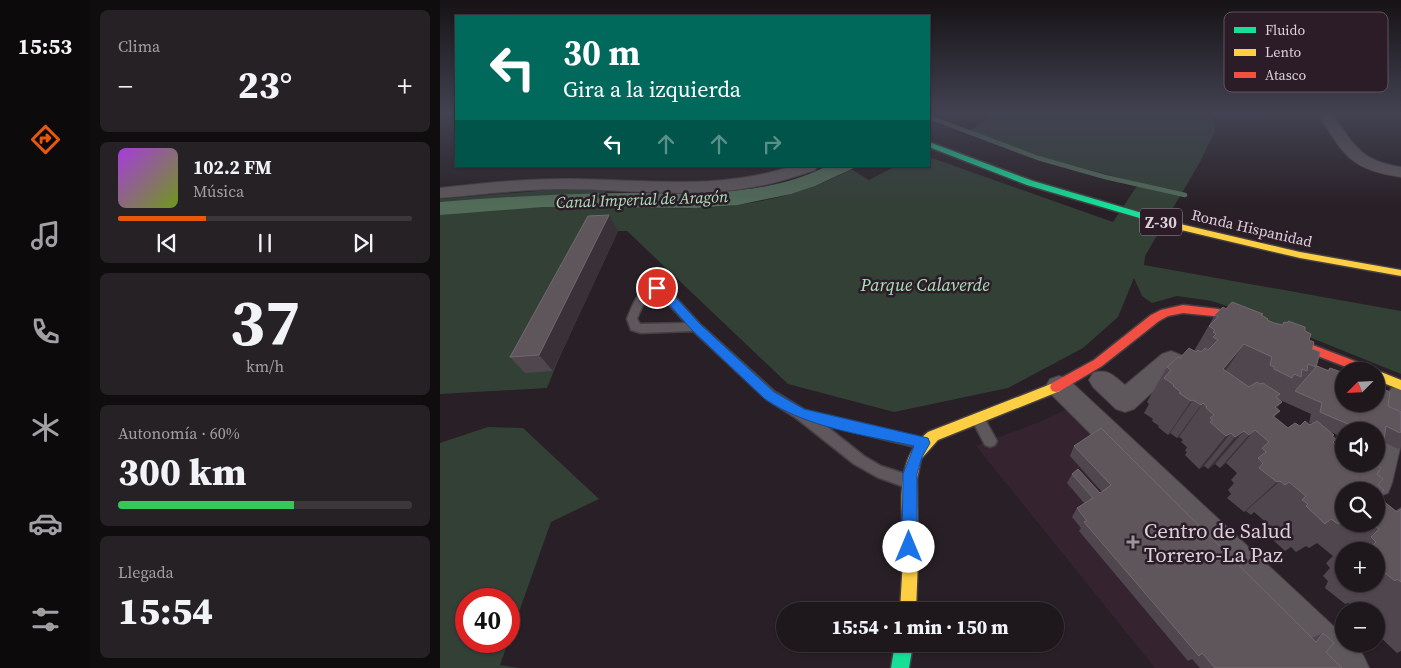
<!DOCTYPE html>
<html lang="es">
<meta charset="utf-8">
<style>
:root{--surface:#1e181c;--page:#262125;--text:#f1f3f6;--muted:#a1a0a3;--line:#3c373b;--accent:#ea580c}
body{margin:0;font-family:"Source Serif 4",serif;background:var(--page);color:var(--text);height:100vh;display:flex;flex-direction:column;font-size:19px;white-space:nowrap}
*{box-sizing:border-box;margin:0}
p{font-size:16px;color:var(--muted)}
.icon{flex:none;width:28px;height:28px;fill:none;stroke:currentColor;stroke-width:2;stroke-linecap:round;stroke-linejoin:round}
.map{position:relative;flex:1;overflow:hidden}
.panel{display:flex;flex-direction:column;gap:10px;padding:10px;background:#100d0f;width:350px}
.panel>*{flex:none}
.banner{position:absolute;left:15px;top:15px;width:475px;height:152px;border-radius:0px;box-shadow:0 1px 4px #0004,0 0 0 1px var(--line);background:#00695c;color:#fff;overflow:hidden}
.needle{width:32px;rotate:246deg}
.fabs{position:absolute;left:895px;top:362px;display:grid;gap:10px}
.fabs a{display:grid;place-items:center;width:50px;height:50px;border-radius:50%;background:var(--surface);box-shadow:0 1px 4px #0004,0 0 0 1px var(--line);font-size:25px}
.speed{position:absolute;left:15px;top:588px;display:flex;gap:10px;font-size:25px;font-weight:700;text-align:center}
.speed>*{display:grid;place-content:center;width:65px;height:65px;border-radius:50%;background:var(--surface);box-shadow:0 1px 4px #0004,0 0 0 1px var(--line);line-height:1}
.speed .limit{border:8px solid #d22;background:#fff;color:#111}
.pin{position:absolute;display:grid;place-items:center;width:42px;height:42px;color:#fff;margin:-21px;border:2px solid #fff;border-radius:50%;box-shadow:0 1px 5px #0007}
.me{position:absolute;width:55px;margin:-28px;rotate:0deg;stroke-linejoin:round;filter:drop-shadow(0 0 4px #0008)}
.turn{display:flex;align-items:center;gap:18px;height:105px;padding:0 25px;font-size:22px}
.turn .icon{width:65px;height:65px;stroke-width:2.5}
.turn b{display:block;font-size:35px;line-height:42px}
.lanes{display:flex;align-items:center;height:48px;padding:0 25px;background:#0003;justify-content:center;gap:25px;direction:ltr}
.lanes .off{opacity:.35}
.big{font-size:38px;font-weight:800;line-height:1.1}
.panel .tile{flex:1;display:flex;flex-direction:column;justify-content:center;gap:8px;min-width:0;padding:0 18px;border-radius:8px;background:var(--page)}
.panel .dial{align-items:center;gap:0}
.dial b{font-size:65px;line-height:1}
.song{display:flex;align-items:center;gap:15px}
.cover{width:60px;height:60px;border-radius:8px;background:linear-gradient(135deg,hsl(280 70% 55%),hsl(80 70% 35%))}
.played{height:5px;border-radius:2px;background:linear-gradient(90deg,var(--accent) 30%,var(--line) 30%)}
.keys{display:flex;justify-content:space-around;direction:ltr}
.heat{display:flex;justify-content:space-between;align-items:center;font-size:28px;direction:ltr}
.charge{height:8px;border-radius:4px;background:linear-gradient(90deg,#34c759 60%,var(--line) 0)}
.trip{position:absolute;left:336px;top:602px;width:288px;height:50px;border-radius:25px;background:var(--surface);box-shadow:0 1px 4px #0004,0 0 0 1px var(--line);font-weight:800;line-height:50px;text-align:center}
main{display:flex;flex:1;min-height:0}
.tabs{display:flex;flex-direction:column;width:90px;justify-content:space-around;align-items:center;background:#0c0a0b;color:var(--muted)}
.tabs .icon{width:35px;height:35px}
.tabs .on{color:var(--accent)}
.tabs b{font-size:22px;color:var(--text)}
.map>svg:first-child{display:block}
.built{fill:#352330}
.green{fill:#324036;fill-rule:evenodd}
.water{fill:#526c59}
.pier{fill:#282026}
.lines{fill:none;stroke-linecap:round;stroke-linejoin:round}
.stream{stroke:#526c59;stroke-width:4.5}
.lane-casing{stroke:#453e43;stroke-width:3}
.street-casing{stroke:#453e43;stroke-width:2}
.fast-casing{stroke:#453e43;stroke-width:3}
.slow-casing{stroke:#453e43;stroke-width:3}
.jam-casing{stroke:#453e43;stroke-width:3}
.lane{fill:#5e575c;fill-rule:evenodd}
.street{fill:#5e575c;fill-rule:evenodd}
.fast{fill:#16e098;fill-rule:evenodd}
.slow{fill:#ffcf43;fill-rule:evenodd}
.jam{fill:#f24e42;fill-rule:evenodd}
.wall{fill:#50474e;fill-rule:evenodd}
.shaded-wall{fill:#393137}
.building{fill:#5f565c;stroke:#726970}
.route{fill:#1a73e8;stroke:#114b97}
.poi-dot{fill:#9d939a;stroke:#2b1c27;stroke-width:2}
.labels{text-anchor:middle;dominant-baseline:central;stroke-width:5;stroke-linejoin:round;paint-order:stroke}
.far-street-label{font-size:15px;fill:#dcd1d9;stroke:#2b1c27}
.far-water-label{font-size:16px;font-style:italic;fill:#aee3bd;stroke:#2b1c27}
.shield{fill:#2b1c27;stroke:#a79ba4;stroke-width:1}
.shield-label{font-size:16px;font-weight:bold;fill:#dcd1d9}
.park-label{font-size:18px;font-style:italic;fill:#aae0ba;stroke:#2b1c27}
.near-poi-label{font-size:21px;fill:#dcd1d9;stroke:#2b1c27;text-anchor:start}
.key{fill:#2b1c27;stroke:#60525c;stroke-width:1}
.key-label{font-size:14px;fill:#dcd1d9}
</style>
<main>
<nav class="tabs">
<b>15:53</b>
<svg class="icon on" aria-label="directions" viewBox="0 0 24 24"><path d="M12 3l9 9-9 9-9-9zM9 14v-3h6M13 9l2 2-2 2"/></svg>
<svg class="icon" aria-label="music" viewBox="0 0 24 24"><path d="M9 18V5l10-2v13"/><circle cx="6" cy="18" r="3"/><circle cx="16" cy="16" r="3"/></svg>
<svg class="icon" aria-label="phone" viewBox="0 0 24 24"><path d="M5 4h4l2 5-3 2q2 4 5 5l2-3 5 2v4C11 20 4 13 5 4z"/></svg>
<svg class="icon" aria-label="climate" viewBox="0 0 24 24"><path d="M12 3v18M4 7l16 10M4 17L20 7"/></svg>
<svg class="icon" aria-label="car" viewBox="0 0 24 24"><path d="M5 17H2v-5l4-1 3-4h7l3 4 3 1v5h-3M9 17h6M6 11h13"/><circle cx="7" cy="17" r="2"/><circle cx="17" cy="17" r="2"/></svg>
<svg class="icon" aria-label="filters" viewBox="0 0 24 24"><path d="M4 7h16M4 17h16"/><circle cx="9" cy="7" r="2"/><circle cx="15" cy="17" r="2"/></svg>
</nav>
<section class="panel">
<div class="tile"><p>Clima</p>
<div class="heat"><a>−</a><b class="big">23°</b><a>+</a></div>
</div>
<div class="tile">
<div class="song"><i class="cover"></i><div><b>102.2 FM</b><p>Música</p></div></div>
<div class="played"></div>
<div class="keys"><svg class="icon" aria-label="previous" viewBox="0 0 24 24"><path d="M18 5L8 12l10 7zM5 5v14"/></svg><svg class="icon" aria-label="pause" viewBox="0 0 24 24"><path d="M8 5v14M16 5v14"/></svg><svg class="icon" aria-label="next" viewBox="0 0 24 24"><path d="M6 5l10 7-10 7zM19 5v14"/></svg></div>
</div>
<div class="tile dial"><b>37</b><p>km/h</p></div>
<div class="tile"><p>Autonomía · 60%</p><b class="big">300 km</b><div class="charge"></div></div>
<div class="tile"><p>Llegada</p><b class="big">15:54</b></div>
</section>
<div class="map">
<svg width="961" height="668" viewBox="0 0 961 668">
<rect width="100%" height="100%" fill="#282026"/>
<path class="built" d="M635,405L898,668H715L536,446L602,421Z"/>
<path class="green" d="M558,113H772L775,131L760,162L705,256L704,265L961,311V374L827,320L772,301L737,296L712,303L702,296L694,278L678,317L643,348L568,388L454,412L348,384L187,231H178L128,336L107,388L0,394V199L110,190H167L152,208C187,207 221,209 256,208C308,207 365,195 411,169L429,180L456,166H489V157L673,222L699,183L601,157L529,131Z
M48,427L83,428L159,499L111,522L60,665L80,668H0V443ZM26,599H69V641H26Z"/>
<path class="water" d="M387,166H418L375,186L351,194L298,205L256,208L103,207L0,215V202C59,197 119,194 178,193C249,192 321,199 387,166Z"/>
<path class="pier" d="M490,113H528L489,134Z"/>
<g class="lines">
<path class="stream" d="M489,117L598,158L665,177L745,195"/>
<g class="lane-casing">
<path id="lane" d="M221,285L225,286L260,324L334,391L365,410L488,439L490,443L488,447L483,449L385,425L424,456L441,466L472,476L474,481L472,486L467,488L437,477L414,464L356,418L326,399L253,331L201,333L191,330L187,319C194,301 199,286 221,285ZM213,293H218L246,323L200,324L197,319C201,309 204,300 213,293Z
M538,414L543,416L557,441L555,445L550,447L545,445L532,420L533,416Z"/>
</g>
<g class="street-casing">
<path id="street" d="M878,113H892C914,145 920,161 961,167V177C910,170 903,154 878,113Z
M352,166H377L375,170C354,177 334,184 313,187C250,199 185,189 122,189C81,189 41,195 0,198V188C45,183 91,178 137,179C209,180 282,190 352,166Z
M731,351C744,356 761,364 768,376L764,383C751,388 744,382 732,374L694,409L685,412L676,409L653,387L649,380L653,373C668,368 674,376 685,385L722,354Z
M619,376L628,379L904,636V644H912L923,655L929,668H884L610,393L606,386L610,379Z
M961,386V434L957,435L961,444L952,483L948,493L937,497L936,491H926L922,483L927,464H936V436L943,432L939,425L951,388Z"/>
</g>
<g class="fast-casing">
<path id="fast" d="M489,142L593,181L743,225L745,227L740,230L737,229L587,185L489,147Z
M455,644H473L469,668H451Z"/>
</g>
<g class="slow-casing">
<path id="slow" d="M740,224L860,252L961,270V276L860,258L737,229V225Z
M936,370L961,380V390L936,380V371H933Z
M616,382L620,383L622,387L620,391L498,440L481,459L477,479L478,560L476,611H460C461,590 463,568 463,546C463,506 453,460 488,432Z"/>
</g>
<g class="jam-casing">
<path id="jam" d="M743,305L778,309L933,368L935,371H917L773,316L743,313L728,316L719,321L662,366L620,391L616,392L612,391L610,387L612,383L654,360L711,315L721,310Z"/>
</g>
<use href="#lane" class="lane"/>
<use href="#street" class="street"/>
<use href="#fast" class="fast"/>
<use href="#slow" class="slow"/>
<use href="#jam" class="jam"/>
</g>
<path class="wall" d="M178,231L113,371L85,373L70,357Z
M786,309L822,315L827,320L834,323L841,325L844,322L847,323L848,321L865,331L869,340L877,366L887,370L890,368L948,406L961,412V447L958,449L942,441L936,446V431H904V438L891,432L893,442L937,474L938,485L937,496L955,511L961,507V651L957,653L936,633L938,630L936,629V611H925L918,605L913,607L908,603L905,604L885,588L888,581L883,576L890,568L886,563L893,556L877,543L869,548L866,546L856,552L851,547L845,551L828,535L830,533L826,529L829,525L814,512L811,515L806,511L804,512L787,498L791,494L788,490L794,483L791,480L797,473L786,463L780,468L775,464L768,469L764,466L759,469L745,455L747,452L745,451L747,447L741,442L743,440L739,437L737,438L730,433L728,435L718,427L719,426L712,421L713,419L704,413L709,404L707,402L727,367L754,351L775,315ZM840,400L871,414L869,423L872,424L848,428L834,417L840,411L837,408L842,402ZM904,491L936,524H904ZM904,551H936V584H904Z
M634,446L872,638L883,633L886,652L902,668H760L752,659L748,661L639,531L641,528L632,517L637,508L644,503L627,483L632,474L660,493L662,492L630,456Z"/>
<path class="shaded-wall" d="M169,215L178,231L113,371L99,355Z
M804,344L779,380L783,369Z
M753,400L730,433L728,435L751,401Z
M842,402L816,431L815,430L786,463L780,468L809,435L835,407Z
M763,403L739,437L737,438L761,405Z
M804,431L775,464L768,469L795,437Z
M791,433L764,466L759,469L786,436Z
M840,481L806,511L804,512L837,482Z"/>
<path class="building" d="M169,215L99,355L70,357L148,216Z
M792,302L823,314L821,315L828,319L827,320L834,323L843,325L844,322L848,323V321L865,327V331L871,334L869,340L874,342L872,349L880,352L876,367L868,364L867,371L862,369L861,377L854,374L852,378L834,369V367L830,365L832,357L804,344L783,369L809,387L817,382L820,384L823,383L840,394L836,397L842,402L835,407L840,411L833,416L848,428L855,423L860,426L865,421L870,425L877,421L894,435L892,436L896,439L893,442L904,450V464H934L941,468L937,474L943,479L938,485L944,490L937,496L957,512L961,509V582L957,579L955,581L936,566V551H930L929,550L936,542L931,537L939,529L932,524H936V491H904V517L898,524L891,519L885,524L866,506L868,504L862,500L866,496L849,482L845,485L840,481L837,482L819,468L823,463L818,458L826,452L822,448L829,442L815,430L809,435L804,431L795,437L791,433L786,436L770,422L773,420L770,418L774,415L766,408L767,407L763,403L761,405L753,400L751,401L739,393L741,392L733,386L734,385L724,378L731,370L727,367L738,357L740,358L749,348L756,352L758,350L761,352L765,348L768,350L778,340L773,337L776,334L773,332L775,330L769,326L778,317L775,315L783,307L786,309Z
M877,366L889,371L890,368L904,373V404H936V386L950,392L948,406L961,412V431L960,433L946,426L944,440L936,436V431H924L880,412L882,403L855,391Z
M661,428L876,642L883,633L894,643L886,652L902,668H775L762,653L759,656L644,522L647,521L637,508L653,498L632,474L638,469L660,493L671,485L634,446Z"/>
<linearGradient id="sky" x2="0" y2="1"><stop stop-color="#161215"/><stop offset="0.55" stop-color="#424252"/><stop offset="1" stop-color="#424252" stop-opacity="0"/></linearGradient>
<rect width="961" height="206" fill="url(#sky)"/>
<path class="route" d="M217,285L227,288L260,324L334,392L364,409L488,438L490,443L482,457L477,474V547L475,552L469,555L464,552L462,547L463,474L474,446C425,435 367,428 325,399L252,330L219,293L213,291L212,288Z"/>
<path class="poi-dot" d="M690.5 534.5h5v5h5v5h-5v5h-5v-5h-5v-5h5z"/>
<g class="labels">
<g class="far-street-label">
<text transform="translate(812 228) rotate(13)">Ronda Hispanidad</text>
</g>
<g class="far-water-label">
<text transform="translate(202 199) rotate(-2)">Canal Imperial de Aragón</text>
</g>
<rect class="shield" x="700" y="208.5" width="42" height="27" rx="4"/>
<g class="shield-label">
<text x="721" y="222">Z-30</text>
</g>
<g class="park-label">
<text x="485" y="284">Parque Calaverde</text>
</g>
<g class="near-poi-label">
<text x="704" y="530">Centro de Salud<tspan x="704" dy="24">Torrero-La Paz</tspan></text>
</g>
</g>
<rect x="784" y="12" width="164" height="80" rx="8" class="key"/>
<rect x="794" y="27" width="22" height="6" fill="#16e098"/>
<rect x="794" y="49" width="22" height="7" fill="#ffcf43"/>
<rect x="794" y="72" width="22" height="6" fill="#f24e42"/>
<g class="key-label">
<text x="825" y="35">Fluido</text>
<text x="825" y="57">Lento</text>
<text x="825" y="80">Atasco</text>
</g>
</svg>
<div class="fabs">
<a><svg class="needle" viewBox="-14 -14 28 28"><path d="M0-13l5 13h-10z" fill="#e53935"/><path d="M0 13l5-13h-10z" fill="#a1a0a3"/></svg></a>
<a><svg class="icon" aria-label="sound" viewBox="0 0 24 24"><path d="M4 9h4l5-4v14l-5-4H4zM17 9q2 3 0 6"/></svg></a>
<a><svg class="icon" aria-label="search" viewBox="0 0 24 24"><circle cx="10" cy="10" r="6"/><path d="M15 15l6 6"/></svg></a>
<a>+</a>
<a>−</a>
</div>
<div class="speed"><div class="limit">40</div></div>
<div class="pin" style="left:217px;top:288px;background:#d93025"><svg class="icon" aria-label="arrive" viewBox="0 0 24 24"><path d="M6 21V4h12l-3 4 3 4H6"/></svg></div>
<svg class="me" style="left:469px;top:547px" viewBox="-20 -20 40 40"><circle r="19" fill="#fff"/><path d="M0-13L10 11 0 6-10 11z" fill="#1a73e8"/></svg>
<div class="trip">15:54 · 1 min · 150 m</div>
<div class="banner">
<div class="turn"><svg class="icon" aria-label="left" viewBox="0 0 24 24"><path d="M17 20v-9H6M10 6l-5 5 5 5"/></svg><div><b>30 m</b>Gira a la izquierda</div></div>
<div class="lanes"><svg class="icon" aria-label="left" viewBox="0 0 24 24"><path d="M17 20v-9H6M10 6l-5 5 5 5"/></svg><svg class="icon off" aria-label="ahead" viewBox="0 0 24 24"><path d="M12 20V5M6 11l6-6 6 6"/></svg><svg class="icon off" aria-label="ahead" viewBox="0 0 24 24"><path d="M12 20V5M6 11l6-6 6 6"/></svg><svg class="icon off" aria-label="right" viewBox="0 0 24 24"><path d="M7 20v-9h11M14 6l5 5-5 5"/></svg></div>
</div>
</div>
</main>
